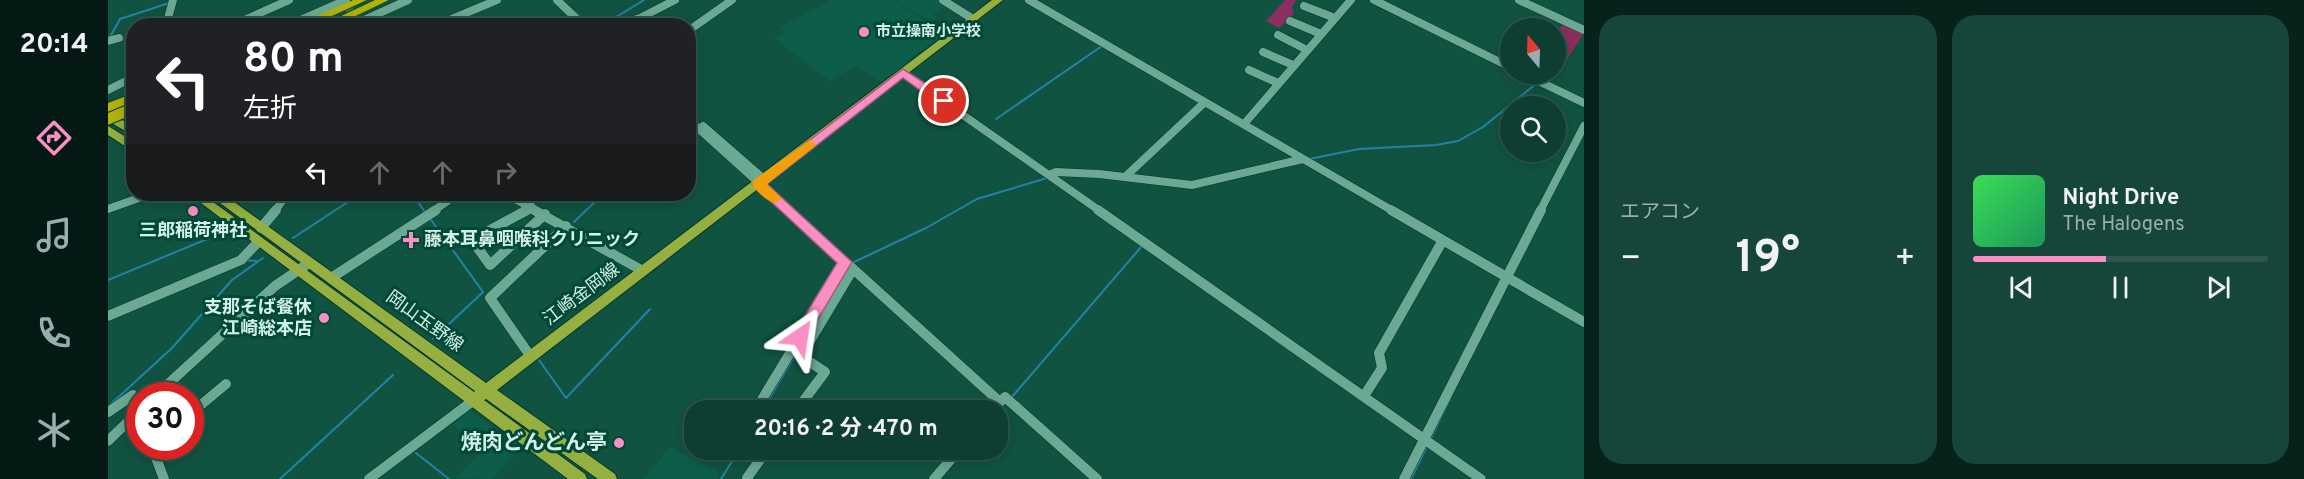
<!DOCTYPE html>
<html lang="ja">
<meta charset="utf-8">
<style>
:root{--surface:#0d3e31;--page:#164539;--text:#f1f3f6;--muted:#9aaeab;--line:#2d574d;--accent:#fb8fc4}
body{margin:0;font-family:Overpass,"Noto Sans JP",sans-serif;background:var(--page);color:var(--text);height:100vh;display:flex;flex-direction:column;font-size:22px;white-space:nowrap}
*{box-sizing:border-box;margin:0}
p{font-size:20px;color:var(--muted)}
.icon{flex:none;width:33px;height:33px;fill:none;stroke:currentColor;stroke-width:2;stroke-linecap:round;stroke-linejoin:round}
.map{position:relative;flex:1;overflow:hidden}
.side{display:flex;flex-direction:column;gap:15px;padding:15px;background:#07221b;width:720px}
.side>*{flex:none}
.banner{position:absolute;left:18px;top:18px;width:570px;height:183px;border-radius:24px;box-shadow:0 3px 15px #0003,0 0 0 2px var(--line);background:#202124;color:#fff;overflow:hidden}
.needle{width:39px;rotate:341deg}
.controls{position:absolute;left:1392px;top:18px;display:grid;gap:12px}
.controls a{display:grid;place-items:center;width:66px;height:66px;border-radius:50%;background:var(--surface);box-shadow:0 3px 15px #0003,0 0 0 2px var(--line);font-size:30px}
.speed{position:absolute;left:18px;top:382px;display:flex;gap:12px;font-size:30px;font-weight:700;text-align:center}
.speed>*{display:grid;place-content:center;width:78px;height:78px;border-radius:50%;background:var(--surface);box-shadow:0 3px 15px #0003,0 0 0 2px var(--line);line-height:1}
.speed .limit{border:9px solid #d22;background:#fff;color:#111}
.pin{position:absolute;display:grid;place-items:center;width:51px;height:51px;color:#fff;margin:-26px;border:3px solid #fff;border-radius:50%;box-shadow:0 2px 6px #0007}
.me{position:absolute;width:66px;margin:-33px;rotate:32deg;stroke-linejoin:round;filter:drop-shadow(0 0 4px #0008)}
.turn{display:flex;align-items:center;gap:21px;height:126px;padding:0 18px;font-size:27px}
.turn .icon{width:78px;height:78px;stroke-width:2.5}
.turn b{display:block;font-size:42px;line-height:51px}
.lanes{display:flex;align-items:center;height:57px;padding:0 18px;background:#0003;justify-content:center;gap:30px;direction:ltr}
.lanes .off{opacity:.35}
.big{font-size:45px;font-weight:700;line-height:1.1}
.side .widget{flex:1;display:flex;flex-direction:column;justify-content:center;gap:9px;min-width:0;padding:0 21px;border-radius:24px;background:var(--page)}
.song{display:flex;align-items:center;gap:18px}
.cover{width:72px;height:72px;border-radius:9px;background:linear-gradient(135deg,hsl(130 70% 55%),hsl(150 70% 35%))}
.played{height:6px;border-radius:3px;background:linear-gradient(90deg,var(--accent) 45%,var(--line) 45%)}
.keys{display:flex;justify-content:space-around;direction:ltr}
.heat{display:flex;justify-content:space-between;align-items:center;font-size:33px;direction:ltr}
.side .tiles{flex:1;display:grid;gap:15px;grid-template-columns:repeat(2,1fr)}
.trip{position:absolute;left:576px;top:400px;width:324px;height:60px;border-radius:24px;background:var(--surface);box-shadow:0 3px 15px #0003,0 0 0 2px var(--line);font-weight:700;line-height:60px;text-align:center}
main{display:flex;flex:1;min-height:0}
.tabs{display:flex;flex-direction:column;width:108px;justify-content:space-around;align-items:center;background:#051914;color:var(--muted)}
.tabs .icon{width:42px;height:42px}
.tabs .current{color:var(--accent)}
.tabs b{font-size:27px;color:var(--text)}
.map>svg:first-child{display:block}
.built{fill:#0c5e4a}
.green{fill:#8b2f61}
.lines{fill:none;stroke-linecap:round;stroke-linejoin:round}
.stream{stroke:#2482a8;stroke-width:2}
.minor-tunnel{stroke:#2e6b5a;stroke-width:8;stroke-dasharray:8 4;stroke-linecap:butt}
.minor-far1-casing{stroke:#033629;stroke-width:9}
.minor-casing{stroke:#033629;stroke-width:11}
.major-casing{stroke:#033629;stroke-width:2}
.highway-casing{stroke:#033629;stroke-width:1}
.minor-far1{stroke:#6ca994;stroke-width:8}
.minor{stroke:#6ca994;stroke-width:10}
.major{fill:#95af40;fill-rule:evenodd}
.highway{fill:#b1b308;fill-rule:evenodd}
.highway-bridge-casing{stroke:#033629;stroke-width:13;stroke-linecap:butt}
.highway-bridge{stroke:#b1b308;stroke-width:11}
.route{fill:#fb8fc4;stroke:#a35d7f;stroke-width:1.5}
.slow{fill:#f59e0b}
.poi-dot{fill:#fb8fc4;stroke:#004837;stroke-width:2}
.labels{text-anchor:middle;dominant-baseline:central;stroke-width:6;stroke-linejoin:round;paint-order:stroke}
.far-poi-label{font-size:15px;font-weight:bold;fill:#d3f1e6;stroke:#004837;text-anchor:start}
.poi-label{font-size:18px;font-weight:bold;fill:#d3f1e6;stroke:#004837}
.street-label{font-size:18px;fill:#d3f1e6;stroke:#004837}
.near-poi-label{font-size:21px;font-weight:bold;fill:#d3f1e6;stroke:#004837;text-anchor:end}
</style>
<main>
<nav class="tabs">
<b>20:14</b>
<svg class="icon current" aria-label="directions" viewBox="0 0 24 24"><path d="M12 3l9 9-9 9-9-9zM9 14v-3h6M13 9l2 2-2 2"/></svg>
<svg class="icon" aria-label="music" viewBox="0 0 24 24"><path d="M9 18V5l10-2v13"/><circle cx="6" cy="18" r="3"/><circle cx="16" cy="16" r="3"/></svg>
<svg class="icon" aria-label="phone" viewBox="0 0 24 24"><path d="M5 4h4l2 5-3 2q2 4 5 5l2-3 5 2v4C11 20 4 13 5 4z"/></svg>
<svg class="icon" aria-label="climate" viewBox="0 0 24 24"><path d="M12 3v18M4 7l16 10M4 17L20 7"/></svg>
</nav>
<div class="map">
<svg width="1476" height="479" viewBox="0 0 1476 479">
<rect width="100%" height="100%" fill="#115341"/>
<path class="built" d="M724,0H784L838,34L801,59L802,62L775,84L749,65L722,81L666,38L678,32L672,27Z
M786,0H831L839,5L825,14L828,17L821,21Z
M361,410L413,448L383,479L348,478L376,449L345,425Z
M562,447L612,472L608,479H536Z"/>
<path class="green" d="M1177,0H1188L1184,7L1186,14L1171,28L1158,21Z
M1457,22L1476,33L1450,73L1448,72V32Z"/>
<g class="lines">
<path class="stream" d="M467,12L478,22L505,23
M503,23L505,19L536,0
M2,37L12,19L61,3
M888,119L994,46
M1201,159L1251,149L1328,145L1350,141L1375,127L1429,83
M305,195L317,212
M321,217L375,292L325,339
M466,222L495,194
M185,238L252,194
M137,260L149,261
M744,263L818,228L869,199L939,178
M0,280L116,232
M431,360L458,398L542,309
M903,398L1034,246
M4,403L64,348L124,280L155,258
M654,411L724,292
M1322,440L1342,399
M308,453L341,479
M172,479L285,375
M613,479L631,450
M1303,479L1320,444"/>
<path class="minor-tunnel" d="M239,4L246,20"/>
<g class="minor-far1-casing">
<path id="minor-far1" d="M449,0L476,26
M835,0L865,19
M921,0L1285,211
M1266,0L1402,67
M1411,0L1476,30
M1196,6L1227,18
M1182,21L1213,34
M58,26L65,0
M123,26L181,0
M179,26L238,0
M243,26L300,0
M327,26L389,0
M506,26L532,18L567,0
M580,31L624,0
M1170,35L1199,50
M0,41L11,38
M1155,52L1185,65
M1141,70L1170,83
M795,73L992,211
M1416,74L1476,103
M0,90L26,77
M580,119L682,211
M1136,124L1243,0
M595,126L656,179
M941,175L948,172L991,174L1084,185L1195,159
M1017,177L1097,102
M398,194L429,211
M0,209L42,194
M167,211L179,194
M325,211L350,194
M416,211L424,207
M1432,211L1476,126"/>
</g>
<g class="minor-casing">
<path id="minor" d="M419,210L364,240L382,265L437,214
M426,210L535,271
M680,210L892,402L897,397L989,479
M990,210L1373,479
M1283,210L1476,322
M153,228L168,210
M223,278L328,210
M0,316L133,260L150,242
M423,357L382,298L458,226
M47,396L167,286L201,263
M1256,396L1274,368L1271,353L1335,240
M647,411L737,262
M688,411L717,372L693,356L745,269
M0,412L25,395L32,411
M82,414L118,384
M0,441L32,410
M44,447L56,479
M613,450L620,453L622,450
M639,478L659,450
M261,479L366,400
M826,479L851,450
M1296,479L1433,210"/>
</g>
<g class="major-casing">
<path id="major" d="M884,0H895L389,390L507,474L509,479H490L378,399L376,400L477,474L479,479H460L81,194H94L366,392L367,391L104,197L103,194H115L378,383Z
M0,112L26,127V136L0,121Z
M0,126L26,142V152L0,135Z"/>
</g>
<g class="highway-casing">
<path id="highway" d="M245,0H259L202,26H186Z
M267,0H281L227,26H212Z
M26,93V102L0,112V103Z"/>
</g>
<use href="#minor-far1" class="minor-far1"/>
<use href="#minor" class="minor"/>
<use href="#major" class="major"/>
<use href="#highway" class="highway"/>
<g class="highway-bridge-casing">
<path id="highway-bridge" d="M0,119L26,108"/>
</g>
<use href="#highway-bridge" class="highway-bridge"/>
</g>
<path class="route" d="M795,69L840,98V104H831L795,78L659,184L744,262L697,341L692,343L687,341L684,337L687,332L729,263L644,184Z"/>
<path class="slow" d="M702,140L708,144L706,147L659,184L674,199L667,203C658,201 648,191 644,184L646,180Z"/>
<g class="poi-dot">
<circle cx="756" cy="32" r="6"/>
<circle cx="85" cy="211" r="6"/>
<path d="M300 231h6v6h6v6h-6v6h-6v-6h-6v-6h6z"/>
<circle cx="216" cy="318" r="6"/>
<circle cx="511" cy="443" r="6"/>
</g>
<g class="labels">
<g class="far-poi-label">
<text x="768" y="32">市立操南小学校</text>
</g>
<g class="poi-label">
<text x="85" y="231">三郎稲荷神社</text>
<text x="316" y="240" text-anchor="start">藤本耳鼻咽喉科クリニック</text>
<text x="204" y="308" text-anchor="end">支那そば餐休<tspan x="204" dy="21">江崎総本店</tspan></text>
</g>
<g class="street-label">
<text transform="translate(474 295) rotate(-37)">江崎金岡線</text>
<text transform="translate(316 322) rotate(36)">岡山玉野線</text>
</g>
<g class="near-poi-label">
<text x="499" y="443">焼肉どんどん亭</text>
</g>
</g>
</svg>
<div class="controls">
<a><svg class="needle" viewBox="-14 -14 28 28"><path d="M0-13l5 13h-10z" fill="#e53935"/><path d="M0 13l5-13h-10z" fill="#9aaeab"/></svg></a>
<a><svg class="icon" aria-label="search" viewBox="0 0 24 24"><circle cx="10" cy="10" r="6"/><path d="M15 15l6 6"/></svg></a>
</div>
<div class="speed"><div class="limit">30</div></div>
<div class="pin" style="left:836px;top:101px;background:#d93025"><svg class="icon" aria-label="arrive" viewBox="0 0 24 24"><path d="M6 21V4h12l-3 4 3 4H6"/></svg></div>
<svg class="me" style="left:692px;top:337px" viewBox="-20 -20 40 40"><path d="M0-17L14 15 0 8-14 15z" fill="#fb8fc4" stroke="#fff" stroke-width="4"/></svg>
<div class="trip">20:16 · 2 分 · 470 m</div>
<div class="banner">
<div class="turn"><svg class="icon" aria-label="left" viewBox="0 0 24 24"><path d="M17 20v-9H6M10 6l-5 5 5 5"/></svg><div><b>80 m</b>左折</div></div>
<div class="lanes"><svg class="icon" aria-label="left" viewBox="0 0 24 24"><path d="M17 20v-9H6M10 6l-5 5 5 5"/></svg><svg class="icon off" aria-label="ahead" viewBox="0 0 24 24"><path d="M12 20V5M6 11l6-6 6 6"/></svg><svg class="icon off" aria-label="ahead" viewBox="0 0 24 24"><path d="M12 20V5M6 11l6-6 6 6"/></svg><svg class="icon off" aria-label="right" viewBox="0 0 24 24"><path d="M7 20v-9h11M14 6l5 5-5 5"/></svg></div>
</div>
</div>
<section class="side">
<div class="tiles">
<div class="widget"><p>エアコン</p>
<div class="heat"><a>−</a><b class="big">19°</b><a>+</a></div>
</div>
<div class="widget">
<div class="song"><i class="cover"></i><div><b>Night Drive</b><p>The Halogens</p></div></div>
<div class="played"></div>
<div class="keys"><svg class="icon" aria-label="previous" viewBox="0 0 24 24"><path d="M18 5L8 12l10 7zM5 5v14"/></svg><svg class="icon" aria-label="pause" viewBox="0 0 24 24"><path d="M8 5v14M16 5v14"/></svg><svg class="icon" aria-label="next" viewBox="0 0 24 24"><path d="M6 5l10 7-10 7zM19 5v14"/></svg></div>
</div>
</div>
</section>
</main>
